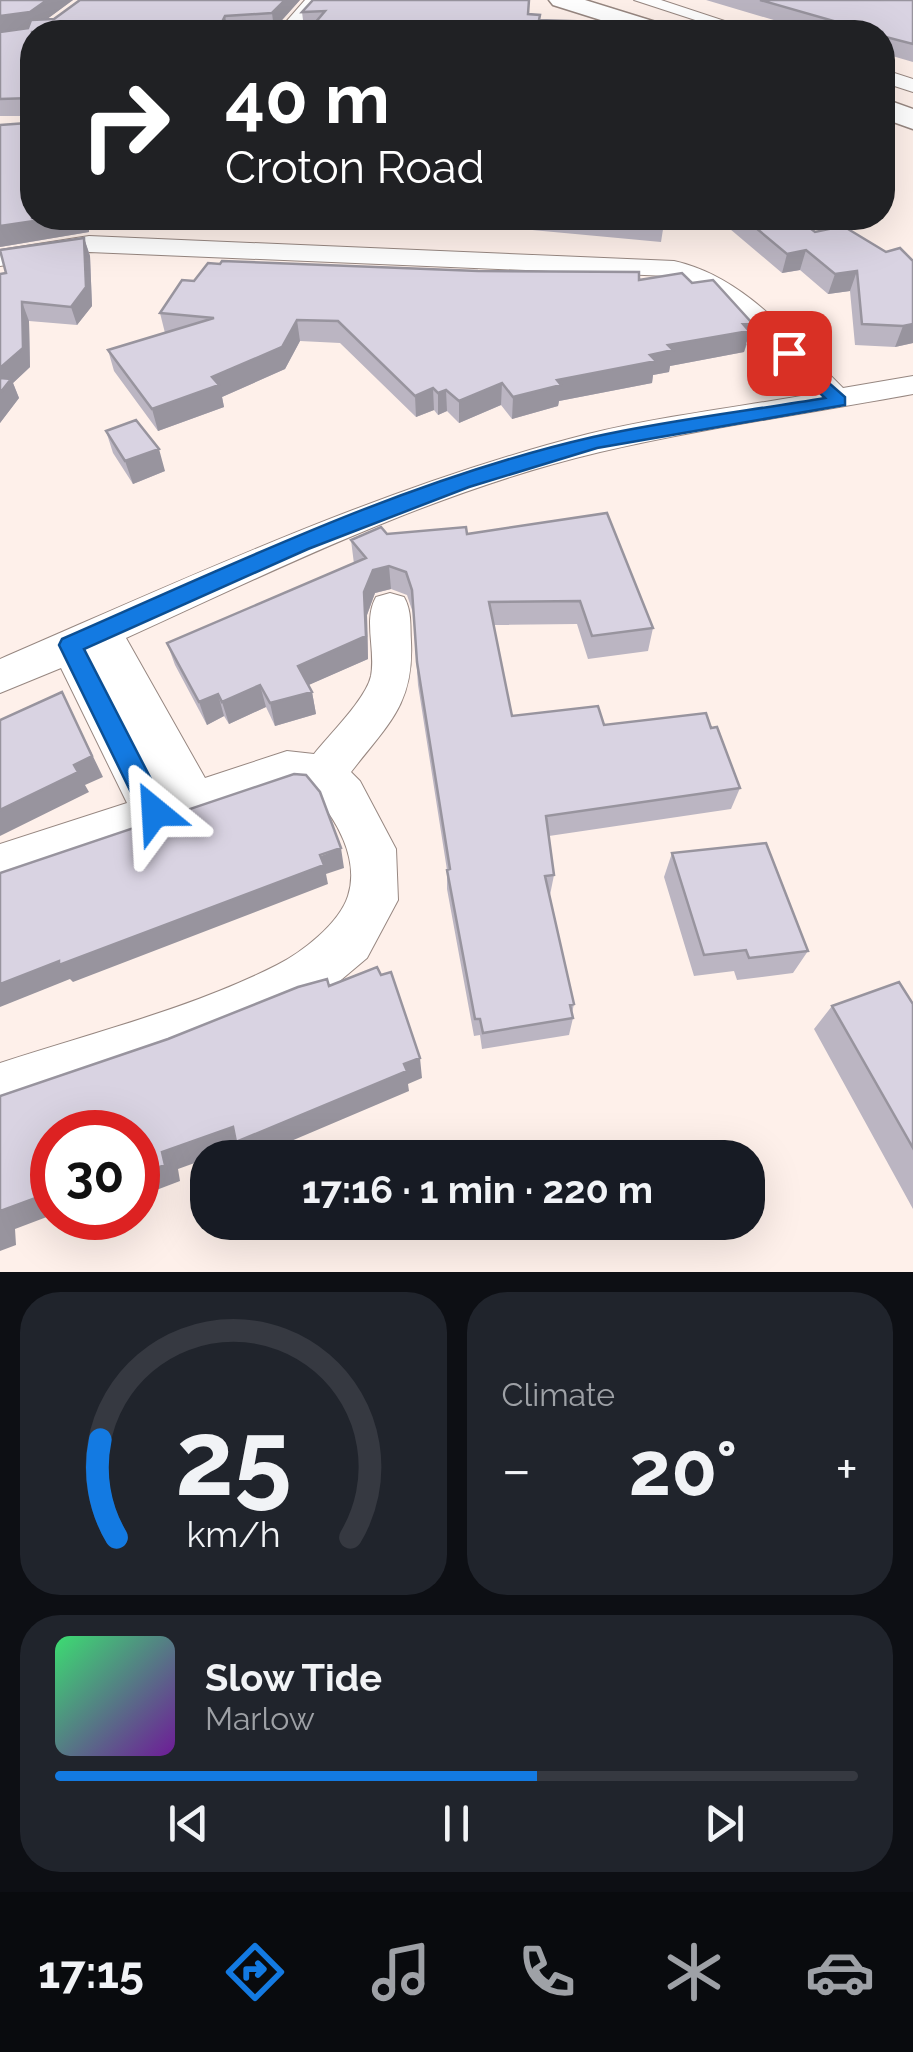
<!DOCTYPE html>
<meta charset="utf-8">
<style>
:root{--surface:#171b24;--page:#20242c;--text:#f1f3f6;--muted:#9ea1a6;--line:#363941;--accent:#137ae2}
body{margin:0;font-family:Raleway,sans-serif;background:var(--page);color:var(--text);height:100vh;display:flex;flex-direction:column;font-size:38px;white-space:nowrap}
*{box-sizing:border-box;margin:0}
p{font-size:32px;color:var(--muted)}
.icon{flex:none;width:55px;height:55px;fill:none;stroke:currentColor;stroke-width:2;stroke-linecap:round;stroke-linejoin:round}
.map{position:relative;height:1272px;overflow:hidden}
.details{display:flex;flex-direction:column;gap:20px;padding:20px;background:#0d0f14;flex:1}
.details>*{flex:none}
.hud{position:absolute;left:20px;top:20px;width:875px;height:210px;border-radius:40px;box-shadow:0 10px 40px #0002;background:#202124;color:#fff;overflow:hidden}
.speed{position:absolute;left:30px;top:1110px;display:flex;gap:20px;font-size:50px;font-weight:700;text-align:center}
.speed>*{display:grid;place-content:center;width:130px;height:130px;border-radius:50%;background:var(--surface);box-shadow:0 10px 40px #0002;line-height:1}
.speed .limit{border:15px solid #d22;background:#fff;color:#111}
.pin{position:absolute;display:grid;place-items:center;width:85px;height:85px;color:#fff;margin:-42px;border-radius:20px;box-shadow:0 5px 15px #0006}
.me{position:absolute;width:110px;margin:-55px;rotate:333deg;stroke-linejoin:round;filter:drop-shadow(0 0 8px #0008)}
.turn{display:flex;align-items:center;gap:35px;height:210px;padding:0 40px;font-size:45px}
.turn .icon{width:130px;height:130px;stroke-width:2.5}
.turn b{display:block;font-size:70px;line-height:85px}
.big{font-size:75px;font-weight:700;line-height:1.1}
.details .widget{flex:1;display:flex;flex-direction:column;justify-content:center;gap:15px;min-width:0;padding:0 35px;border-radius:40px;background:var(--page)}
.details .dial{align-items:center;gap:0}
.dial svg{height:260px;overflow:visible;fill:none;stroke:var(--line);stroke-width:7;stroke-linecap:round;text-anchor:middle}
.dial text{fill:var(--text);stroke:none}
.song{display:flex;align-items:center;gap:30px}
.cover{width:120px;height:120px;border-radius:15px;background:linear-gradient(135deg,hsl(140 70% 55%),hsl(280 70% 35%))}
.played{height:10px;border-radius:5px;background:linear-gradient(90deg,var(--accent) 60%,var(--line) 60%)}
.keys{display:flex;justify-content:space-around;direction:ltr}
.heat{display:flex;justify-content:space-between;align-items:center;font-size:55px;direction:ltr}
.details .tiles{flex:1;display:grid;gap:20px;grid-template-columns:1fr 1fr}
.widget:last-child{grid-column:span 2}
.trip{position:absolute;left:190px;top:1140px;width:575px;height:100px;border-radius:40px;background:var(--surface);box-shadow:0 10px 40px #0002;font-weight:700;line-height:100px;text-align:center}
.dock{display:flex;height:160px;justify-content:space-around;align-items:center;background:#090b0e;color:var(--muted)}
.dock .icon{width:70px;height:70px}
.dock .current{color:var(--accent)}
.dock b{font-size:45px;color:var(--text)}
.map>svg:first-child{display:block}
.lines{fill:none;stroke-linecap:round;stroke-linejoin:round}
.minor-casing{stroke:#978781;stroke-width:2}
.secondary-casing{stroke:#978781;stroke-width:3}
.minor{fill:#fff;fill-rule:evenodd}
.secondary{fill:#fff;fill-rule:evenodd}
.wall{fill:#bbb5c2}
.shaded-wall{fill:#98949e}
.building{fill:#d9d3e2;stroke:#98949e;stroke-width:2.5}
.route{fill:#137ae2;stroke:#0c4f93;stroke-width:2.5}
</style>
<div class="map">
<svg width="913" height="1272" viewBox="0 0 913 1272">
<rect width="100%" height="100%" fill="#fef0ea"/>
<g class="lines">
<g class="minor-casing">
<path id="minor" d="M305,0H323L295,32H277Z
M634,0H661L758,32H732Z
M882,69L913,79V92L882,82Z
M89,236L674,261C746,277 793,339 843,388L913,376V394C810,413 703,428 600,452C435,491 279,568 126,638L205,778L287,751L314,754C329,735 366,699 371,676C376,650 363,620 376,597L390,593L404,597C412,611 410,626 411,642C414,705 387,725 351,772L360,781L396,849L398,900L367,958L316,1001L181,1057L0,1119V1063C91,1033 190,1009 277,965C301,953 339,924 348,896C360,859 336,818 312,792L287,789L0,888V844L127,803L61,668L0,693V659C192,576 384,486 588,434C662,416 739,407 813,394C771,350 728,293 668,276L89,252L0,266V250Z"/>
</g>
<g class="secondary-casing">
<path id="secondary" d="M549,0H585L672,27L676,32H639L553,5Z
M882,98L913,109V129L882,118Z"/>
</g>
<use href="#minor" class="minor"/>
<use href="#secondary" class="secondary"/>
</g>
<path class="wall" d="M0,0H73L47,19L300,0L274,29L228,32H32V218L93,222H89V232L0,247V125L27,123L30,116H0Z
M313,0L528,14L540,20L619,32H310L312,27L304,28L302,12Z
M706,0H913V62L882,53V32H814Z
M246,218H368L364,226L287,219L285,223L247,219Z
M402,218H659L664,223L661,242Z
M717,218H797L815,232L913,261V343L895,347L855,345L850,291L828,294L800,270L782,273Z
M84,238L90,256L92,306L77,325L29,321L30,367L13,383L19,398L0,423L6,273Z
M639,280L747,344L744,352L670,366L669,372L653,375L652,383L559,401L558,406L512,419L501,405L459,423L447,411L438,415L434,410L416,417L340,343L300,341L285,369L222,397L224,407L158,431L114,371L108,350L165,333L160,313Z
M106,431L165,471L133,484L113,453Z
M387,534H467L653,628L648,651L588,659L577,624L494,625L512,716L604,725L711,728L740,788L731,809L549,836L554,875L550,895L574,1004L572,1013L573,1018L569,1035L482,1049L480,1035L474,1036L447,889V870L418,685L413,613L407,595L391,589L375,593L367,615L368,659L308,685L312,692L316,714L275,726L266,707L229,724L224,716L207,725L175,665L167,643L354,564L351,540Z
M672,853L808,951L793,973L737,980L734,971L694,976L664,877Z
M913,1004V1209L814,1029L832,1006Z"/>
<path class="shaded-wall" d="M47,0H73L35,28L0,32V16Z
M285,0H300L274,29L272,13Z
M225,16L228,32H217Z
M54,218H93V222H89V232L0,247V226Z
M84,238L90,256L92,306L77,325L71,307Z
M806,250L800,270L782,273L787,254Z
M857,271L850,291L828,294L835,274Z
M22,302L29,321L30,367L13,383L19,398L0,423V368Z
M297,320L300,341L285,369L222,397L224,407L158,431L152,409L212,377Z
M752,323L744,352L670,366L669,372L653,375L652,383L559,401L558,406L512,419L513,397L557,380L650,355L668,345Z
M913,324V343L895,347L903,326Z
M502,383L501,405L459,423V401Z
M433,388L434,410L416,417L415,396Z
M446,390L447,411L438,415V393Z
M159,449L165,471L133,484L125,461Z
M389,566L391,589L375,593L367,615L368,659L302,688L298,666L364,592L373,570Z
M260,685L266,707L229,724L222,702Z
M62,692L103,777L85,785L89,792L0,836V810L74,765Z
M312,692L316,714L275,726L270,703Z
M218,694L224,716L207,725L199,702Z
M341,848L344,868L326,874L328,884L73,982L70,979L0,1007V984Z
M420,1058L422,1078L408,1084L409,1091L251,1158H246L239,1147L178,1169L180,1181L138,1197V1175L162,1152Z
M52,1192V1215L15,1229L16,1245L0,1251V1211Z"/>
<path class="building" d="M0,0H47L30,12L0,16Z
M80,0H285L272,13L225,16L217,32H32V98L0,99V32L28,28L31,20L54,19Z
M313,0H529L528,14L540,15L539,20L599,22V29L619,32H318L320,31L309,30L325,11L302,12Z
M760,0H913V44L882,36V32H872Z
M32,114V218H54L0,226V125L27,123L30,115Z
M606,218H659L664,223Z
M744,218H797L815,232L843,226L886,252L900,248L913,261V324L903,326L862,324L857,271L835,274L806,250L787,254Z
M84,238L86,287L71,307L22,302L23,348L0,368V274L6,273L0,250Z
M222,261L478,271L639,272V280L682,273L692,283L713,280L752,323L743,324L749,331L668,345L673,350L650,355L656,361L557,380L561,385L513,397L502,383L459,401L446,390L438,393L433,388L415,396L338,321L297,320L282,347L212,377L219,385L152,409L108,350L214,318L160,313L182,280L194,281L208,263L220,264Z
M0,378L11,379L0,393Z
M136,420L159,449L125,461L106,431Z
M607,513L653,628L592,636L580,601L489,602L512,716L598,706L604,725L706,713L711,728L717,727L740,788L546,816L554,875L545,876L574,1004L570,1005L573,1018L483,1033L480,1019H475L447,870L450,869L417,662L412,590L406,572L389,566L373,570L364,592L366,636L298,666L312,692L270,703L260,685L222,702L218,694L199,702L167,643L366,558L351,540L381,527L387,534L466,527L467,534Z
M62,692L92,756L74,765L78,772L0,810V720Z
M294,774L306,775L320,792L341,848L320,855L324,865L59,965V961L0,984V873Z
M766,843L808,951L749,958L746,950L704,955L672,853Z
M377,967L381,975L391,972L420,1058L404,1064L407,1071L236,1142L233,1127L162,1152L165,1165L138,1175V1132H52V1192L0,1211V1096L168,1039L298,987L327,979L329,986Z
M899,982L913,1004V1148L832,1006Z"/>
<path class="route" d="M789,348L845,397V405L597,448L469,487L308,549L84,649L168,812L164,821L155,824L145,821L59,645L62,639C234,564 409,479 593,437C669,420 748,411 825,398L783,357L780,353Z"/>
</svg>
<div class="speed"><div class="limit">30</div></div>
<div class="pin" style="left:789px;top:353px;background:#d93025"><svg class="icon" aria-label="arrive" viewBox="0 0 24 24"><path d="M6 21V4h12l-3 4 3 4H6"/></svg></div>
<svg class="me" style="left:155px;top:812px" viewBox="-20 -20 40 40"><path d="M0-17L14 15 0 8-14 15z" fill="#137ae2" stroke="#fff" stroke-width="4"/></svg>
<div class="trip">17:16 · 1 min · 220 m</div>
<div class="hud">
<div class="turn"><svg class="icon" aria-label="right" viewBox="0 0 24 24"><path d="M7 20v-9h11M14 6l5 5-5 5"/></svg><div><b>40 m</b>Croton Road</div></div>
</div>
</div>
<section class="details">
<div class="tiles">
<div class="widget dial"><svg viewBox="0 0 100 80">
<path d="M14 69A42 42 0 1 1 86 69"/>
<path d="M14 69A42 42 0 0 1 9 39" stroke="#137ae2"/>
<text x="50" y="56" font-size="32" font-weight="700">25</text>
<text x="50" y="72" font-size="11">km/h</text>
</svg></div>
<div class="widget"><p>Climate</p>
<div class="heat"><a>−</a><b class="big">20°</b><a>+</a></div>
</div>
<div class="widget">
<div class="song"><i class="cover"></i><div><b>Slow Tide</b><p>Marlow</p></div></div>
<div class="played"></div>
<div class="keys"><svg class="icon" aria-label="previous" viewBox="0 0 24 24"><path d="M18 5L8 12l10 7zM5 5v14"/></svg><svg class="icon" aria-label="pause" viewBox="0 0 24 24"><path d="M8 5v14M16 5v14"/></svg><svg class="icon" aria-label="next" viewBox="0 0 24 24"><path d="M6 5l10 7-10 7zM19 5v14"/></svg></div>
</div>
</div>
</section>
<nav class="dock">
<b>17:15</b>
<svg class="icon current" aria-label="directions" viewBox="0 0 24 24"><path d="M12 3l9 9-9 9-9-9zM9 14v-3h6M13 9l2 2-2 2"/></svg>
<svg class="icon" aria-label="music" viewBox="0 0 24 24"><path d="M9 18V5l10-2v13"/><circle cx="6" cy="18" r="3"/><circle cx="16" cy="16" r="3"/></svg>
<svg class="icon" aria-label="phone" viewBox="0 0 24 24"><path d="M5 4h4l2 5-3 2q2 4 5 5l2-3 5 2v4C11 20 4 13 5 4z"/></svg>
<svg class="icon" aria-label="climate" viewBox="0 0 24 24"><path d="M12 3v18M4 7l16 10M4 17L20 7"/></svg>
<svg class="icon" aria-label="car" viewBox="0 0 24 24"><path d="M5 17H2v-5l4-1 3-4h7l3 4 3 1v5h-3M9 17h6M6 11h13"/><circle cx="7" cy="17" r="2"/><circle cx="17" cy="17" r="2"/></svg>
</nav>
